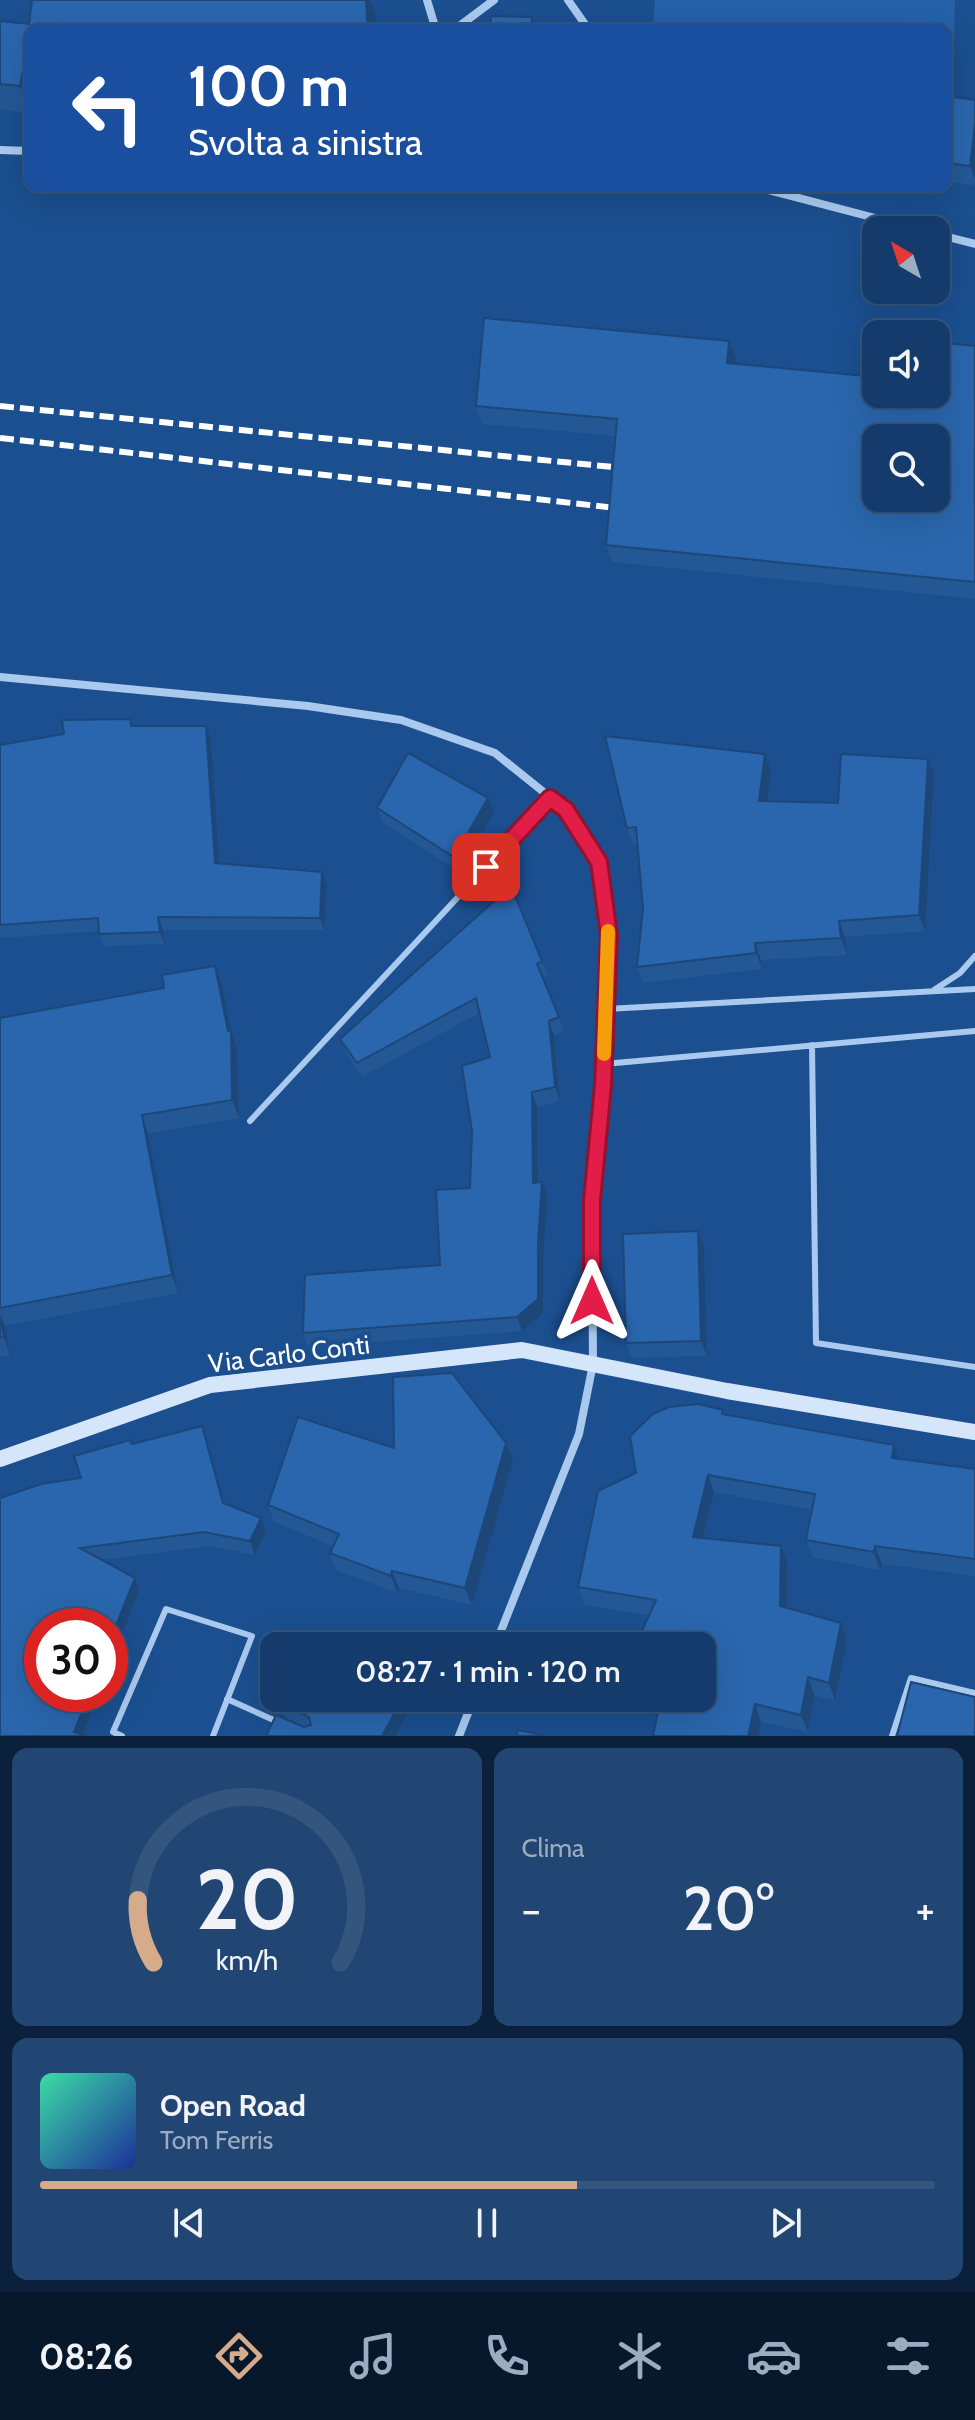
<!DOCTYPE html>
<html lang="it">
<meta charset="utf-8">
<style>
:root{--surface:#143b6b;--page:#214673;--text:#f1f3f6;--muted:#9dadc1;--line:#33557e;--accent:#d6ab8b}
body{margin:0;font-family:Cabin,sans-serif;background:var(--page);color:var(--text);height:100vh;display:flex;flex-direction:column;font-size:30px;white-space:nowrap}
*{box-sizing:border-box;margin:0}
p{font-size:26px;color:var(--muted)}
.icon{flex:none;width:44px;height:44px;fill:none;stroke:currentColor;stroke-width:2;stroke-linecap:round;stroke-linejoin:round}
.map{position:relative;height:1736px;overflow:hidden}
.sheet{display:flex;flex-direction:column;gap:12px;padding:12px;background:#0b203b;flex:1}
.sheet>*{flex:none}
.top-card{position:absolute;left:24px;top:24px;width:928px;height:168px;border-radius:16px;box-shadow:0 8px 32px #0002,0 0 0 2px var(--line);background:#1a4fa0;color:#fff;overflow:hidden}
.needle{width:52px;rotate:321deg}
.fabs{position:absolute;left:862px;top:216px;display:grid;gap:16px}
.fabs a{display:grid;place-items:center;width:88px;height:88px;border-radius:16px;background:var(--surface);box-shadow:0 8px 32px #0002,0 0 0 2px var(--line);font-size:40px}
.speed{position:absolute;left:24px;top:1608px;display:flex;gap:16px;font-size:40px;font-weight:700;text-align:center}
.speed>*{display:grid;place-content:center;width:104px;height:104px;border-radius:50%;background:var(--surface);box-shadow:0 8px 32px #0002,0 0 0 2px var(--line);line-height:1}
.speed .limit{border:12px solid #d22;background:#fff;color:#111}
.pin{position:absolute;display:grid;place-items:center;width:68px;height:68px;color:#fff;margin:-34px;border-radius:16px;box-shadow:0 4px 12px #0006}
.me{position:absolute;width:88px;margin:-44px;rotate:0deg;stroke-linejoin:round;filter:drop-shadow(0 0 6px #0008)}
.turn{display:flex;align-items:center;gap:28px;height:168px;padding:0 32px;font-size:36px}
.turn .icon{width:104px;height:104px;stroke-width:2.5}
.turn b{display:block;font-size:56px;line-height:68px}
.big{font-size:60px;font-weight:600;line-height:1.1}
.sheet .widget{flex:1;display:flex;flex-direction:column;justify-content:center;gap:12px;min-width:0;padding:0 28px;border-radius:16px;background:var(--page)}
.sheet .dial{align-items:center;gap:0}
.dial svg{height:208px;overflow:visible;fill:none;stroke:var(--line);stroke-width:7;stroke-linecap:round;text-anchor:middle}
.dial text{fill:var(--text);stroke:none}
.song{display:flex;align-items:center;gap:24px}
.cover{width:96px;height:96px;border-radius:12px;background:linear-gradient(135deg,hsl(160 70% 55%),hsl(230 70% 35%))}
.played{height:8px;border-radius:4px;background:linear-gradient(90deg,var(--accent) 60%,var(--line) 60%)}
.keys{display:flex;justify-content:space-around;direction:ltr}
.heat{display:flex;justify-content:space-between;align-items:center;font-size:44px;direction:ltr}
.sheet .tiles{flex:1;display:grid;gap:12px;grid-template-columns:1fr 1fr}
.widget:last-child{grid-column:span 2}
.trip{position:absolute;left:260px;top:1632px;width:456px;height:80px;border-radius:16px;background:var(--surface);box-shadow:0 8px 32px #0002,0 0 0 2px var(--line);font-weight:600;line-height:80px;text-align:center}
.tabs{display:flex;height:128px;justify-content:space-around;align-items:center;background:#08182b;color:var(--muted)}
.tabs .icon{width:56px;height:56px}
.tabs .active{color:var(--accent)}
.tabs b{font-size:36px;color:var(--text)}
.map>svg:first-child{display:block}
.green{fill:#2461a8}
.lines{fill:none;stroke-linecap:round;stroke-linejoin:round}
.lane{stroke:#a9c9ee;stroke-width:6}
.street{stroke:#a9c9ee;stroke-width:8}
.secondary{stroke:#d6e6fa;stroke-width:16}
.rail{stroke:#fff;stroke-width:6;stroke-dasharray:14 6;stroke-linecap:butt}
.wall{fill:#245895}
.shaded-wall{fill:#1d4779}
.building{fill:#2a66ad;stroke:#1d4779;stroke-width:2;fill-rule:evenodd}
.route-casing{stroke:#92132f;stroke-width:20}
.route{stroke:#e11d48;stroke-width:14}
.slow{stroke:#f59e0b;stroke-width:14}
.labels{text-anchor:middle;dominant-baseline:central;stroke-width:8;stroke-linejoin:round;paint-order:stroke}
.street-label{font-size:26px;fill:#fff;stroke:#1b4f8f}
</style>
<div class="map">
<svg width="975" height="1736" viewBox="0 0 975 1736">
<rect width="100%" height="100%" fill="#1b4f8f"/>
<path class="green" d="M655,0H955L953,92L946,91V30H653Z"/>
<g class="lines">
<path class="lane" d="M934,990L960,973L975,956
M606,1009L975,989
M812,1045L816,1343L975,1367
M604,1064L975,1031
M250,1121L550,798
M227,1699L278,1722
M122,1736L113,1732L166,1609L252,1636L213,1736
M892,1736L911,1678L975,1693"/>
<path class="street" d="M427,0L436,30
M568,0L589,30
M454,30L494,0
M0,150L30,151
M753,186L921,230
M936,234L975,244
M0,677L308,706L401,720L495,753L566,810L599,862L609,935L603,1085L592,1200L593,1364L579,1434L495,1646
M459,1736L474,1698"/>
<path class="secondary" d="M0,1459L210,1385L522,1350L727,1391L975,1432"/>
<path class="rail" d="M0,406L633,469
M0,438L633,510"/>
</g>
<path class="wall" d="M370,0L375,13L376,30H30V113L0,109V21L29,24Z
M946,96L975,100V185L946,182Z
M729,341L736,358L735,364L876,394L975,346V599L612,562L606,545L615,436L482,424L476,406Z
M132,726L211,739L219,863L322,872L327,885L324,930H163L164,944L104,946L99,931L0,938V745Z
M765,754L771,771L767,801L838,803L934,775L925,931L845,937L847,955L761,960L762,969L643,983L637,967L643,908L637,844H633L627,828Z
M377,808L494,813L460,872L383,823Z
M542,961L548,975L543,978L564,1031L554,1035L560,1101L537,1107L538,1182H542L548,1196L543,1256V1314L522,1331L308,1347L303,1333L440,1265L470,1188L472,1131L490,1057L479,1013L362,1077L346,1053L340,1039Z
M222,984L231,1031L237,1048L239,1118L148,1133L178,1293L5,1326L10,1355L0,1357V1018Z
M704,1246L707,1356L632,1358L626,1343Z
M723,1410L725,1414L894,1445L899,1459L975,1469V1576L882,1564L880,1570L812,1557L806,1540L812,1510L714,1492L703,1538L787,1563V1607L841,1623L847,1641L835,1701L814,1695L808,1732L761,1722L758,1736H653L702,1698L649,1615L585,1605L578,1587L636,1473Z
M202,1426L224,1503L266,1531L255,1555L209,1546L101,1560L135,1578L139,1591L110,1666V1626L42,1694H99L83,1735L0,1736L81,1478L132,1444Z
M506,1443L513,1460L472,1605L399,1588L397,1593L336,1570L330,1553L333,1546L274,1522L268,1505L394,1448Z
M274,1654V1697L267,1695L262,1680Z
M280,1698H417L395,1736L305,1727L286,1718L281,1704L283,1699Z"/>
<path class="shaded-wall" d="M366,0H370L375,13L376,30H368Z
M532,17L537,30H531Z
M24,64L30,80V112L20,86Z
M975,124V179L970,166Z
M729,341L736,358L733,381L727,363Z
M206,726L211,739L220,876L215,863Z
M765,754L771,771L765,817L759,801Z
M928,759L934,775L925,931L919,915Z
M488,798L494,813L460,872L454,857Z
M322,872L327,885L324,930L320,918Z
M158,917L163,930L164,944L160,932Z
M839,921L845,937L847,955L841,938Z
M755,943L761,960L762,969L756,953Z
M215,966L222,984L231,1031L237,1048L239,1118L232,1100L228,1031Z
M549,1021L554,1035L560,1101L555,1087Z
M532,1092L537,1107L538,1197L533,1183Z
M142,1115L148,1133L178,1293L172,1275Z
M542,1182L548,1196L543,1256V1314L522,1331L517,1317L538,1242Z
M698,1231L704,1246L707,1356L701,1341Z
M0,1313L5,1326L10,1355L4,1337Z
M202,1426L207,1440L228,1516L223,1503Z
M506,1443L513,1460L472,1605L465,1588Z
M894,1445L900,1462L892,1458Z
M708,1475L714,1492L699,1554L693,1537Z
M261,1518L266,1531L255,1555L250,1541Z
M781,1546L787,1563V1623L780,1606Z
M875,1546L882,1564L880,1570L874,1552Z
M392,1571L399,1588L397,1593L391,1576Z
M135,1578L139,1591L110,1666V1640Z
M841,1623L847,1641L835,1701L829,1683Z
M808,1677L814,1695L808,1732L801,1715Z
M89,1694H99L82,1736L74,1732Z
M403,1698H417L395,1736H382Z
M755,1704L761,1722L758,1736H748Z"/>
<path class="building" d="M32,0H366L368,30H30V64H24L20,86L0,84V21L29,24Z
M491,16L532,17L531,30H490Z
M946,96L975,100V124L970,166L946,163Z
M484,318L729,341L727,363L876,377V394H936V342L975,346V582L606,545L617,419L476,406ZM876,438H936V498H876Z
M130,719L131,726H206L215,863L322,872L320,918L158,917L160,932L99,934L98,918L0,925V745L64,734L62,720Z
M605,736L765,754L759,801L838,803L841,754L928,759L919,915L839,921L841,938L755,943L756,953L637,967L643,908L636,827L627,828Z
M408,753L488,798L454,857L377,808Z
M511,886L542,961L537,964L559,1017L549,1021L555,1087L532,1092L533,1183L542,1182L538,1242V1299L517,1317L303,1333L305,1275L440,1265L436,1190L470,1188L472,1131L462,1066L490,1057L476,998L357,1063L340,1039Z
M215,966L228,1031L231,1030L232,1100L142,1115L172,1275L0,1308V1018L164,988L162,975Z
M698,1231L701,1341L626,1343L623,1234Z
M0,1318L4,1337L0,1338Z
M452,1373L506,1443L465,1588L392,1571L391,1576L330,1553L339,1534L268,1505L298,1417L394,1448L393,1377Z
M698,1404L723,1410L722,1414L894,1445L892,1458L975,1469V1559L875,1546L874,1552L806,1540L815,1494L708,1475L693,1537L781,1546L780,1606L841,1623L829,1683L808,1677L801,1715L755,1704L748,1736H653L661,1698H702V1646H635L656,1600L578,1587L598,1491L636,1473L630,1436L653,1414L669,1407Z
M202,1426L223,1503L261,1518L250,1541L204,1532L80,1548L135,1578L110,1640V1626H42V1694H89L74,1732L87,1736H0V1498L41,1484L81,1478L74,1456L130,1440L132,1444Z
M274,1654V1684L262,1680Z
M911,1682L975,1697V1736H897Z
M284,1698H403L382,1736H266L276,1715L304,1727L311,1725L309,1717L281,1704Z
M518,1730L547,1736H516Z"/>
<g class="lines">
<g class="route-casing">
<path id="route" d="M486,867L550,798L566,810L599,862L609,935L603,1085L592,1200V1301"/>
</g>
<use href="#route" class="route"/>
<path class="slow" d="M604,1054L608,931"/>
</g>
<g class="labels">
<g class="street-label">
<text transform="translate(289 1354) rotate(-7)">Via Carlo Conti</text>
</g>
</g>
</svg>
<div class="fabs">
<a><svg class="needle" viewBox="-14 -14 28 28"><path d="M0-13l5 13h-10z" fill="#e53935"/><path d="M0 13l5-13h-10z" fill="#9dadc1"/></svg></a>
<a><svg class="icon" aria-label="sound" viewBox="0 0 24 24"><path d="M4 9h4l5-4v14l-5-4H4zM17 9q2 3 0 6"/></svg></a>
<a><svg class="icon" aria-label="search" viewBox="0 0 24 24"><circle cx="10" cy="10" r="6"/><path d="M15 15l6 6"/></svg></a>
</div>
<div class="speed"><div class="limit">30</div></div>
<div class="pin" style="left:486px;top:867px;background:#d93025"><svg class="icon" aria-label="arrive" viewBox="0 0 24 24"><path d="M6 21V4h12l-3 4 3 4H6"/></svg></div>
<svg class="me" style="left:592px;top:1301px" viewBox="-20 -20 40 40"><path d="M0-17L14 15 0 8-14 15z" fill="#e11d48" stroke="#fff" stroke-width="4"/></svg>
<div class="trip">08:27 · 1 min · 120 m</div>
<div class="top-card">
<div class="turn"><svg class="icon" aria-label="left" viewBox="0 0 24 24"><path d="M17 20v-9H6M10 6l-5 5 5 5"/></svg><div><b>100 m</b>Svolta a sinistra</div></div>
</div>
</div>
<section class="sheet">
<div class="tiles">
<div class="widget dial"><svg viewBox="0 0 100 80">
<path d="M14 69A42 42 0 1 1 86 69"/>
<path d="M14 69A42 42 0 0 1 8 45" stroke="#d6ab8b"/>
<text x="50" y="56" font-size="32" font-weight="700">20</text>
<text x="50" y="72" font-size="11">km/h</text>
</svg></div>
<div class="widget"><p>Clima</p>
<div class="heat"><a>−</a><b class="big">20°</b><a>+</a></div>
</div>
<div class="widget">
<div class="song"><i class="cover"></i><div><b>Open Road</b><p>Tom Ferris</p></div></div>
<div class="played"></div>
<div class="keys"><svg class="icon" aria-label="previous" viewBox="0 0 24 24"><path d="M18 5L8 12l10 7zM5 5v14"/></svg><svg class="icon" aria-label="pause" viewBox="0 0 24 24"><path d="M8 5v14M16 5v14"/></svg><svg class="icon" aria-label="next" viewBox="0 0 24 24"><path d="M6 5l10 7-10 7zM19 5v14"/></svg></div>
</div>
</div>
</section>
<nav class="tabs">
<b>08:26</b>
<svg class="icon active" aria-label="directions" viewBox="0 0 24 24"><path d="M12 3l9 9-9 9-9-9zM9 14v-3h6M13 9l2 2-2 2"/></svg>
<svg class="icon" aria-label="music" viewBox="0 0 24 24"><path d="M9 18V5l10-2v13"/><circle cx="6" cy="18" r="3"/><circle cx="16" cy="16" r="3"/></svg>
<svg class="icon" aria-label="phone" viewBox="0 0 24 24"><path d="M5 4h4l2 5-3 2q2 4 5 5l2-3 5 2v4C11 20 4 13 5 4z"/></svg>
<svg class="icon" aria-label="climate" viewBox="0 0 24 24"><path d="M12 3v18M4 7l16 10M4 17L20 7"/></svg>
<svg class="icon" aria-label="car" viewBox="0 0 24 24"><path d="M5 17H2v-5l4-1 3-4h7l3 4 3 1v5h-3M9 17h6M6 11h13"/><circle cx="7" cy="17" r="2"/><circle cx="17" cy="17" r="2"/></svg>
<svg class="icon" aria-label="filters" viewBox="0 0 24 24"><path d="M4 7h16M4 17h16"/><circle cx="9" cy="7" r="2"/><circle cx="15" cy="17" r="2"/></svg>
</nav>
